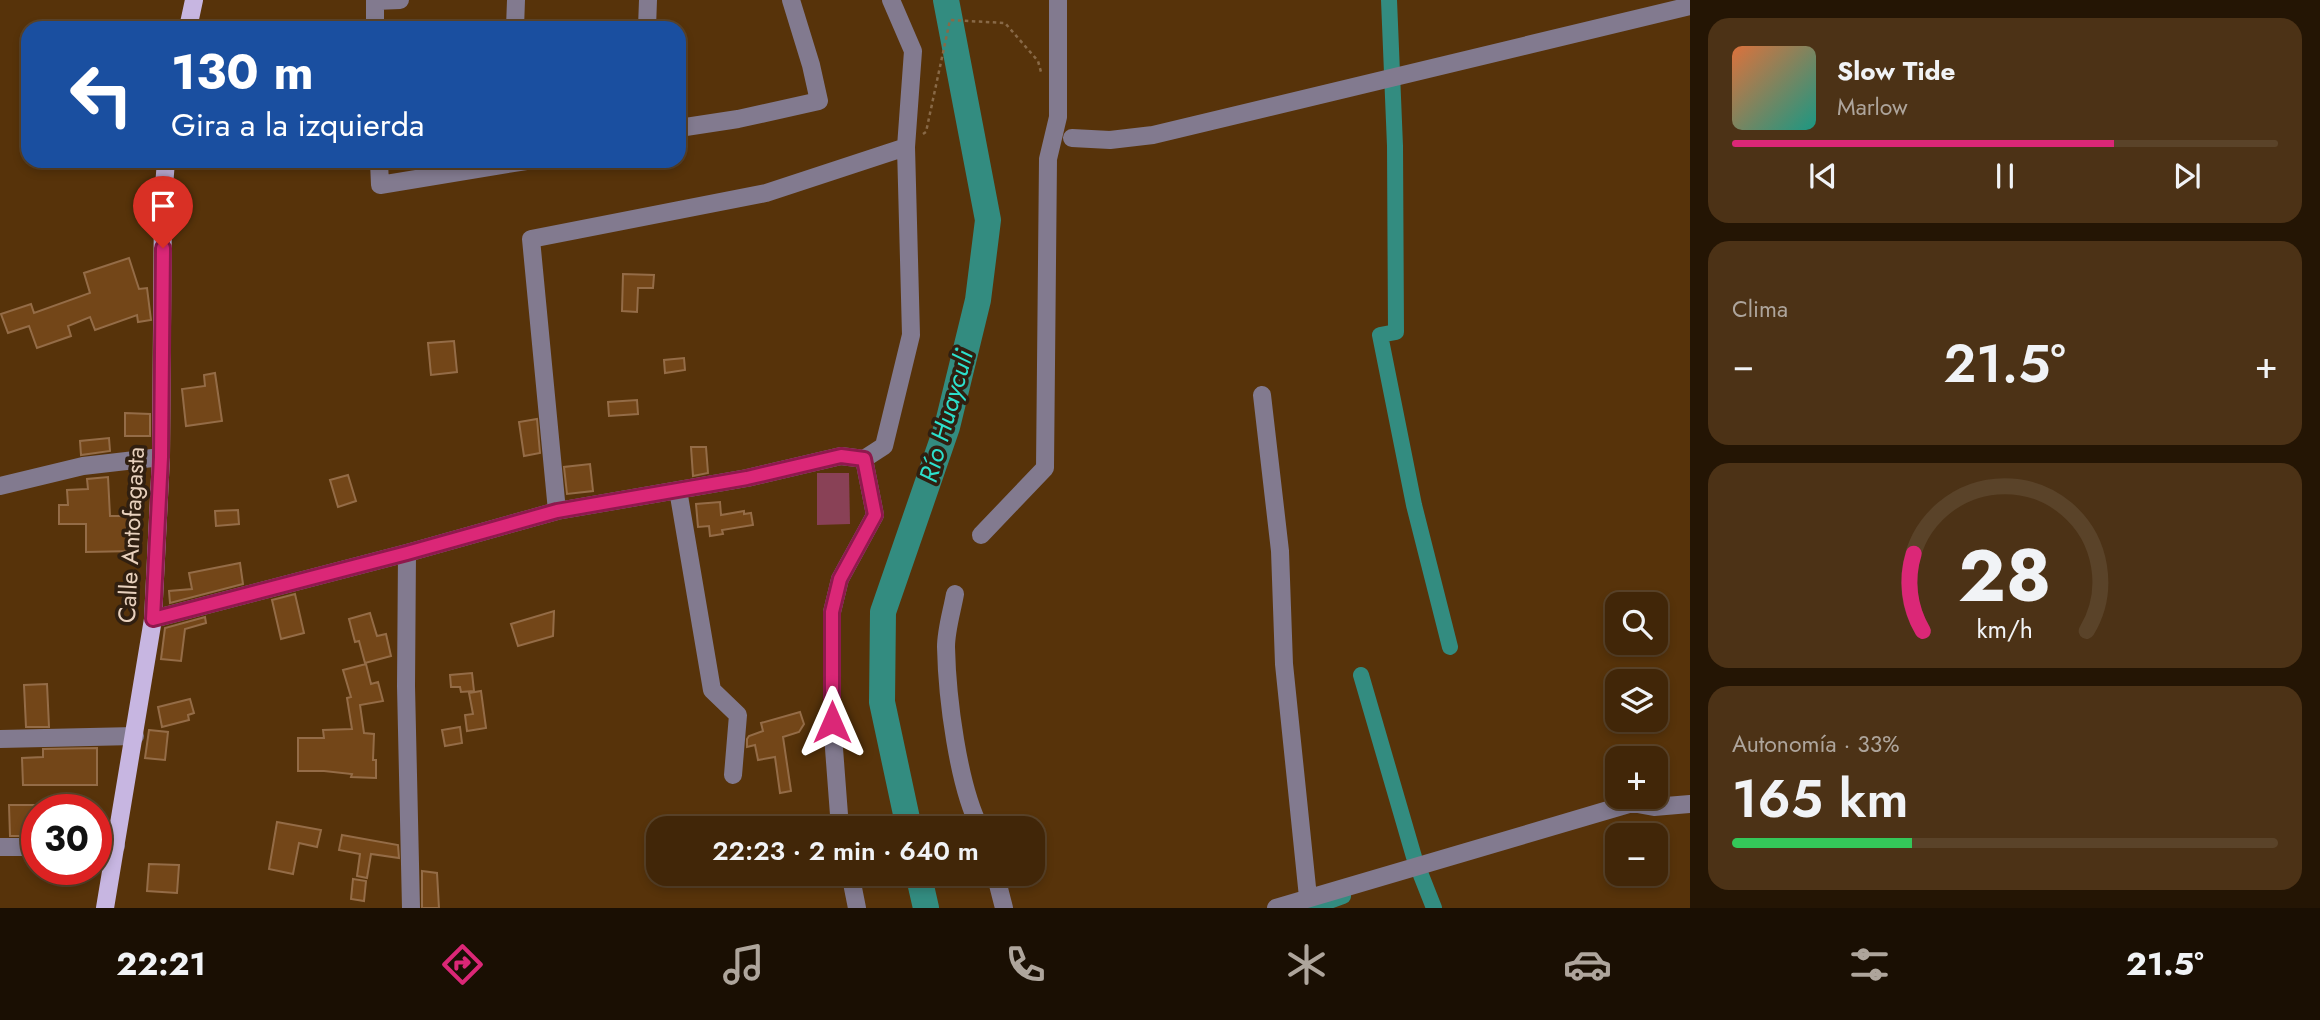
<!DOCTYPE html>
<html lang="es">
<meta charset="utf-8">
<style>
:root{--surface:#412608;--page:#4c3216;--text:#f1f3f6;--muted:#aea59c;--line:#5a4329;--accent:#db2777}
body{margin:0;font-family:Jost,sans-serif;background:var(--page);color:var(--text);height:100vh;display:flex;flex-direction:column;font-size:26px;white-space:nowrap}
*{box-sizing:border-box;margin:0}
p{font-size:23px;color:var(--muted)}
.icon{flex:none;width:38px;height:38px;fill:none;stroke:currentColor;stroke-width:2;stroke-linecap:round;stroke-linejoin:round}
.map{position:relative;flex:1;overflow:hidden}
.sheet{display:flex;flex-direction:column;gap:18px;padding:18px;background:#241504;width:630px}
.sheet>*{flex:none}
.guide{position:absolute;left:21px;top:21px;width:665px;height:147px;border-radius:21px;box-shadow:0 4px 10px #0003,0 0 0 2px var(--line);background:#1a4fa0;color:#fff;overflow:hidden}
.tools{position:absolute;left:1605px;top:592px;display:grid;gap:14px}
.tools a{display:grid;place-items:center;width:63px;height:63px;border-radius:14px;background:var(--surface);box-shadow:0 4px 10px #0003,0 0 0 2px var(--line);font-size:35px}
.speed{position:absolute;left:21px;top:794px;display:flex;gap:14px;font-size:35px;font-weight:700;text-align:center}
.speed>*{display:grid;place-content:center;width:91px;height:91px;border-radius:50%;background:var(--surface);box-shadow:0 4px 10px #0003,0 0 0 2px var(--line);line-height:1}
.speed .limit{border:10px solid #d22;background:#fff;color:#111}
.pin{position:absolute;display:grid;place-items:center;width:60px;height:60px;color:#fff;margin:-72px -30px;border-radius:50% 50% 50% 0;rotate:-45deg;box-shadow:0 0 7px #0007}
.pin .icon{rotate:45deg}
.me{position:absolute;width:77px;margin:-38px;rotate:0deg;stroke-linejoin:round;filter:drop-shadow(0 0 5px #0008)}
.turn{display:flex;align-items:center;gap:24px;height:147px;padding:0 35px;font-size:32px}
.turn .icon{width:91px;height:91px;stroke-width:2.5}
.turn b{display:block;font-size:49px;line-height:60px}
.big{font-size:52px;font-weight:600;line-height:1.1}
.sheet .widget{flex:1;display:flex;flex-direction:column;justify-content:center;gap:10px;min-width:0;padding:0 24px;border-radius:21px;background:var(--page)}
.sheet .dial{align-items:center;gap:0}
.dial svg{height:182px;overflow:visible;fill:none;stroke:var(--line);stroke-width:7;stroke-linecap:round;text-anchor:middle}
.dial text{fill:var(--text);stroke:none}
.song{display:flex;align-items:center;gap:21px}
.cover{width:84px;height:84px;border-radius:10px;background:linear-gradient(135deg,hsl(20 70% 55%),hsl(170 70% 35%))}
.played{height:7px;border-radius:4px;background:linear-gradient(90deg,var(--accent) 70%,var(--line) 70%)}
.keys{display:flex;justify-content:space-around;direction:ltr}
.heat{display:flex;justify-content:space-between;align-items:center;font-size:38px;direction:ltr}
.charge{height:10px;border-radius:5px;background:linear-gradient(90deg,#34c759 33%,var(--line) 0)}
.trip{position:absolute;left:646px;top:816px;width:399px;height:70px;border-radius:21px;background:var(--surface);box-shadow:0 4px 10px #0003,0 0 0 2px var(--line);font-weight:600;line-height:70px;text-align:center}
.dock{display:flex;height:112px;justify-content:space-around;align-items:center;background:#1a0f03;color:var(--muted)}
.dock .icon{width:49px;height:49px}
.dock .current{color:var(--accent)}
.dock b{font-size:32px;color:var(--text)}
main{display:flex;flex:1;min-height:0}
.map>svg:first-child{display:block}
.green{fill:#894156}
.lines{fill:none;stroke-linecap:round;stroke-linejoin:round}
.canal{stroke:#338c80;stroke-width:16}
.river{stroke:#338c80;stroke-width:26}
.building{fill:#734618;stroke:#946c47;stroke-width:2}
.path{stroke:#886947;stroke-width:2.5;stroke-dasharray:3.5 3.5;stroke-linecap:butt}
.minor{stroke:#827a8f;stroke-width:18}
.major{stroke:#c7b6e1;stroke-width:18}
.route-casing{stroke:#8e194d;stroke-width:18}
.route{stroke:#db2777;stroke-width:12}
.labels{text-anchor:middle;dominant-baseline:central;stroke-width:7;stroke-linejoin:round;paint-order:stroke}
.street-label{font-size:24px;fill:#e8d1bd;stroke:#301f10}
.water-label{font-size:26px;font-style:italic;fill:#2de0cc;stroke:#301f10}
</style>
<main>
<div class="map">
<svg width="1690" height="908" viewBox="0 0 1690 908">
<rect width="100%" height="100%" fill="#57330a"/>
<path class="green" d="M817,473H849L850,524L817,525Z"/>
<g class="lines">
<path class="canal" d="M1389,0L1395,146L1396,332L1380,335L1414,505L1450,647
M1361,675L1414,857
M1419,870L1434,908
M1310,908L1343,896"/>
<path class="river" d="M909,828L882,702L883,612L947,427L978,300L988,220L946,0
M918,873L926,908"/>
</g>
<path class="building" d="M129,258L139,289L147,288L151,320L138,322L137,315L95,330L90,317L68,326L71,336L37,348L29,326L8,333L1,314L31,304L34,313L90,293L84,273Z
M623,274L654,275L653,288H638L637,312L622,311Z
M454,341L457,372L431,375L428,343Z
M684,358L685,370L665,373L664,360Z
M215,373L222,421L186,426L182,389L205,386L204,375Z
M637,400L638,414L609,416L608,402Z
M125,413L150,414V436H125Z
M537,419L540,453L524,456L519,422Z
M109,438L110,451L81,455L80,441Z
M691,447H706L708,473L693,476Z
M590,464L593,491L567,494L564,467Z
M348,475L356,501L338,507L330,480Z
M108,477L110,516H133L134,551L86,552V524H59V505H68L67,490L88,489L87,479Z
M720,502L721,515L744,511V514L751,513L753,525L722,530L723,534L710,536L709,526L698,527L696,504Z
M238,510L239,524L216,526L215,511Z
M240,563L243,584L170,603L169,591L192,589L189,573Z
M295,594L304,633L281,639L272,600Z
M554,611L553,636L518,646L511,624Z
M370,613L377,636L386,634L391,656L365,663L359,641L355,642L349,619Z
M205,617L206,623L185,629L181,661L161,659L165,628Z
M366,664L371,684L378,682L383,701L360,705L364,733L374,734L373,760H376V778L351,777L352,774L324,771H298V738H324L323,730L352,729L347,698L351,697L343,670Z
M472,673L474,691L461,692L460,687H451L450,675Z
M47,684L49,727H26L24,685Z
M481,691L486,728L467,731L465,715L473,714L469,693Z
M190,699L194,713L188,715L189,720L162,727L158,707Z
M800,712L804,724L799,732L783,737L791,791L780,793L775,757L758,760L755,745L747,747V739L749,736L763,731L761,723Z
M460,727L462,743L445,746L442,730Z
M149,730L168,732L165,760L145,758Z
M97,748V785H23L22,758L43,757V749Z
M9,805H37V836H10Z
M277,822L321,830L317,847L299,843L293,874L269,869Z
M342,835L398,845L399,858L371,854L367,878L357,876L360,854L339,850Z
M149,864L179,865L177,893L147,891Z
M422,871L437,873L439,908H422Z
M353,879L366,881L364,901L351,899Z"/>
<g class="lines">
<path class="path" d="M923,134L926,132L950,20L1005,23L1038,61L1041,72"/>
<path class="minor" d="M375,28V1L400,0
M515,28L516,0
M647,28L648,0
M679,128L738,119L819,101L811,65L791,0
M1072,138L1110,140L1153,135L1690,6
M379,161L380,185L526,161
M1262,395L1280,551L1284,664L1308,897
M864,459L884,446L911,335L906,147L913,51L891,0
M0,486L83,466L161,457
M678,490L712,690L738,715L733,775
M557,511L531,239L766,193L906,147
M981,535L1045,468L1048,159L1058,117V0
M407,553L406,686L411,908
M955,594C952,611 946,630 946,647C947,697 958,785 980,828
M153,619L407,553L557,511L747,478L841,456L864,459L875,515L840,579L832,612V722L840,828
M0,739L135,736
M96,846H116
M0,847H37
M850,873L857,908
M995,873L1004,908
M1276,908L1632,803L1654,807L1690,804"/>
<path class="major" d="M188,28L194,0
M105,908L153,619L161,457L163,199L166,161"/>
</g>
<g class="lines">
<g class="route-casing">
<path id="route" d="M163,248L161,457L153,619L407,553L557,511L747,478L841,456L864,459L875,515L840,579L832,612V722"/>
</g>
<use href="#route" class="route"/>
</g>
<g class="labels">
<g class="street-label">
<text transform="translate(131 535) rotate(-87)">Calle Antofagasta</text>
</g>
<g class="water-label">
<text transform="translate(946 416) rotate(-74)">Río Huayculi</text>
</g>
</g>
</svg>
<div class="tools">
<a><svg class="icon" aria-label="search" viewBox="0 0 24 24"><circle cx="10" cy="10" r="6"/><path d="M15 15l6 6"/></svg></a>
<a><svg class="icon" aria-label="layers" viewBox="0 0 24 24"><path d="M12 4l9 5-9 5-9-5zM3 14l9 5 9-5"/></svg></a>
<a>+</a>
<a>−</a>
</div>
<div class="speed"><div class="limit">30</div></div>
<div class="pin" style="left:163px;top:248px;background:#d93025"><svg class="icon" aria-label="arrive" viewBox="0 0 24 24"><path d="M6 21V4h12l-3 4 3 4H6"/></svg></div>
<svg class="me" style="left:832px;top:722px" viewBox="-20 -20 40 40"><path d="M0-17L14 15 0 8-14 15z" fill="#db2777" stroke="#fff" stroke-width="4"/></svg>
<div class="trip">22:23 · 2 min · 640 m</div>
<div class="guide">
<div class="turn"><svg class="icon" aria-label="left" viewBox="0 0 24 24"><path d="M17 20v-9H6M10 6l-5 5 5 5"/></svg><div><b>130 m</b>Gira a la izquierda</div></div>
</div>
</div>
<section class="sheet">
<div class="widget">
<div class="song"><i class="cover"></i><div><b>Slow Tide</b><p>Marlow</p></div></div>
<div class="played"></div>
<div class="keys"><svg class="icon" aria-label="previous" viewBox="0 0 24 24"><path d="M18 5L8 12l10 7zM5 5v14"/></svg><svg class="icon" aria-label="pause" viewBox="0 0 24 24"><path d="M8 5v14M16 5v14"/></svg><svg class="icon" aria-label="next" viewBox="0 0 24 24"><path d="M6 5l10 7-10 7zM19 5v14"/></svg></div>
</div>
<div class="widget"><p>Clima</p>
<div class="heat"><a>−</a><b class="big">21.5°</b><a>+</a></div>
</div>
<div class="widget dial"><svg viewBox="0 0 100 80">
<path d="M14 69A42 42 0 1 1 86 69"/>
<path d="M14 69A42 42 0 0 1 10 35" stroke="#db2777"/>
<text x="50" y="56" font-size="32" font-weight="700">28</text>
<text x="50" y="72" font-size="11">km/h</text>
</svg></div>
<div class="widget"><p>Autonomía · 33%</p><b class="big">165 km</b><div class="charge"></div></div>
</section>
</main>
<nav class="dock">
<b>22:21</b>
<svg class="icon current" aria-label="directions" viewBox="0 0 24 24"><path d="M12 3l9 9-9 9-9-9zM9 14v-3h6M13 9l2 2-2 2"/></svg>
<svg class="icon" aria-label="music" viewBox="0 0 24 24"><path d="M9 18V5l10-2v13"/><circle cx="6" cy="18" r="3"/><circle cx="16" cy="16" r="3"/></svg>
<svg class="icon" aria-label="phone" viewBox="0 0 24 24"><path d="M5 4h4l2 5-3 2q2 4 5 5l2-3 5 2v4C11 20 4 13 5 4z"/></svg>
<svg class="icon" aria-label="climate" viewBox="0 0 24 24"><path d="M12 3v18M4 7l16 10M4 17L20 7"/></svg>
<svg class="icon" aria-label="car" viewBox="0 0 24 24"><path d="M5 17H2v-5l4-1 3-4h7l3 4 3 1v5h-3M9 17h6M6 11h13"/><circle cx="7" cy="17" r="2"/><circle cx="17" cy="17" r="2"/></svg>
<svg class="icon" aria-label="filters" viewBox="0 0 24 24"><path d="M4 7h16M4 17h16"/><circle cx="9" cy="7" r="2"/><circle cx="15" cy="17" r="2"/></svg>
<b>21.5°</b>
</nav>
